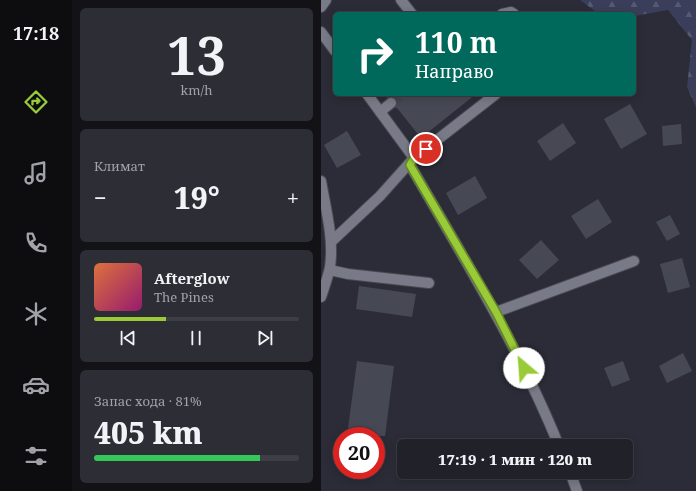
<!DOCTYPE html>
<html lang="ru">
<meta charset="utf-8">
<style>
:root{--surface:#202129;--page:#2d2e35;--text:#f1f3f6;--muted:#a2a3a8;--line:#3d3e46;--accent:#98cb37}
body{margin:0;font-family:"Noto Serif",serif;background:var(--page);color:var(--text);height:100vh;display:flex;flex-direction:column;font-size:15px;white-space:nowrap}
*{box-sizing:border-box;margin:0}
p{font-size:13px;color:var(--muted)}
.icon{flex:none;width:22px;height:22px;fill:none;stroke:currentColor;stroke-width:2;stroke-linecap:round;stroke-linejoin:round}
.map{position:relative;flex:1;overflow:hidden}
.sheet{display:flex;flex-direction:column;gap:8px;padding:8px;background:#121217;width:249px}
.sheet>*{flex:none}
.top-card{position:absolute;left:12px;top:12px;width:303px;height:84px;border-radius:6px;box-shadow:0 2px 10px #0003,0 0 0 1px var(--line);background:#00695c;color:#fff;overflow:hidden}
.speed{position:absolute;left:12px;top:427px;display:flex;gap:8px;font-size:20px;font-weight:700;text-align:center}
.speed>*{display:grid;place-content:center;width:52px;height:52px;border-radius:50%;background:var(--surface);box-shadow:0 2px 10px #0003,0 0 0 1px var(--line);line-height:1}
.speed .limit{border:6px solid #d22;background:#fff;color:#111}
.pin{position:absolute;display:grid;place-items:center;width:34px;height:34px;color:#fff;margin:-17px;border:2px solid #fff;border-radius:50%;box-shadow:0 1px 4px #0007}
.me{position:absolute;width:44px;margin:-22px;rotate:333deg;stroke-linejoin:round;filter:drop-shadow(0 0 3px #0008)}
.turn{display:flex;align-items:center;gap:14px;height:84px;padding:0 16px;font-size:18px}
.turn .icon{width:52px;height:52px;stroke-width:2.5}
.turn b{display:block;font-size:28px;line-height:34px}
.big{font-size:30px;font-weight:800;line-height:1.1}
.sheet .widget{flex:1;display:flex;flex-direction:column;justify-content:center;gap:6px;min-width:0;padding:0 14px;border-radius:6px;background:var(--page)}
.sheet .dial{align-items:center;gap:0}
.dial b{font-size:52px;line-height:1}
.song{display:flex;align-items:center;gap:12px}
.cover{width:48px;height:48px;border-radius:6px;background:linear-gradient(135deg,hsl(20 70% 55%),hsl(320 70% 35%))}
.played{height:4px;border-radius:2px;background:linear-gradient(90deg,var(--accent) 35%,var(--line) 35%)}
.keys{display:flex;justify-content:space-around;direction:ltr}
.heat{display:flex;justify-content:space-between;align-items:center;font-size:22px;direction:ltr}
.charge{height:6px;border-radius:3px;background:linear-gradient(90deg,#34c759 81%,var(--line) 0)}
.trip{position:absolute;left:76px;top:439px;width:236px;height:40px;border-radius:6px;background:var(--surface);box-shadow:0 2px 10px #0003,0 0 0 1px var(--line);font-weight:800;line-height:40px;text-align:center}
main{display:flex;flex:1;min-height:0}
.menu{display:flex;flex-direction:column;width:72px;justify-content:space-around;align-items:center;background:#0d0d10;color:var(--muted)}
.menu .icon{width:28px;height:28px}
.menu .on{color:var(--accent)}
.menu b{font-size:18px;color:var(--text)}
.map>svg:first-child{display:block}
.forest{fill:url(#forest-firs)}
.building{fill:#464853}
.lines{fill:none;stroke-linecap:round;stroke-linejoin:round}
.minor-tunnel{stroke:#44454f;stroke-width:10;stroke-dasharray:10 5;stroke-linecap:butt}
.minor-casing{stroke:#484a52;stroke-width:12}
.minor{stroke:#787b87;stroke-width:10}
.route-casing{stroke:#638424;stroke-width:10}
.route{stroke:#98cb37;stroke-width:7}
</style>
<main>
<nav class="menu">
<b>17:18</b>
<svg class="icon on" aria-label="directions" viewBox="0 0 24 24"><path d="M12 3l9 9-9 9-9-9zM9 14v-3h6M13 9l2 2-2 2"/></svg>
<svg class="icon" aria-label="music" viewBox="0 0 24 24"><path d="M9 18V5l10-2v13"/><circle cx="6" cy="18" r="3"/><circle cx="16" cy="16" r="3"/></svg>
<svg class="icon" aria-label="phone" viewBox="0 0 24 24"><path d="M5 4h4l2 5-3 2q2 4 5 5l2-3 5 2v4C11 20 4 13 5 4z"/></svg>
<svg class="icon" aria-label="climate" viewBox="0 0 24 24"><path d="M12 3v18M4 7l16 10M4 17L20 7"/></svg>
<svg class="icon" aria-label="car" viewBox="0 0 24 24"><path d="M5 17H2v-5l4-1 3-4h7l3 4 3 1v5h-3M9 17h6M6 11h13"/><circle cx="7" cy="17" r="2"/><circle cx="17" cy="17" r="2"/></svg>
<svg class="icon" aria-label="filters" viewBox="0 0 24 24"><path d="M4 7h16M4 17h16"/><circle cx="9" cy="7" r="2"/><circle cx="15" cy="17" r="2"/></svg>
</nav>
<section class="sheet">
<div class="widget dial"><b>13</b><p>km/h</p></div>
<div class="widget"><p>Климат</p>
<div class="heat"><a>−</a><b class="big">19°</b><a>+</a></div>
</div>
<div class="widget">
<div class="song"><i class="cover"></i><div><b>Afterglow</b><p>The Pines</p></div></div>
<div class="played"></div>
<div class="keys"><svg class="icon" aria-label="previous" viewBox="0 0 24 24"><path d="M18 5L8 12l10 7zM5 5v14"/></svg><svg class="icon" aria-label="pause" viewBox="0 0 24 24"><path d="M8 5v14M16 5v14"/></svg><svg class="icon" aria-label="next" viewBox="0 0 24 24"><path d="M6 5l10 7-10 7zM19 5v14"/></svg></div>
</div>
<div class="widget"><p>Запас хода · 81%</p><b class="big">405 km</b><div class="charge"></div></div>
</section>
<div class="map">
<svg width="375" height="491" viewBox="0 0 375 491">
<defs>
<pattern id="forest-firs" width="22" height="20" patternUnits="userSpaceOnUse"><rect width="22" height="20" fill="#3a3e5a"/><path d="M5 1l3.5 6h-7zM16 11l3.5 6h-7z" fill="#555971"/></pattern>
</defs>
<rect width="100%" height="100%" fill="#2b2c37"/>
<path class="forest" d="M259,0H375V107L366,87L371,40L347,10L313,16V14H278Z"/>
<path class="building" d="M62,94H155L100,138L76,108H74L76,102L75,99L69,97L66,98Z
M309,104L326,134L300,149L283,119Z
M242,123L255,143L229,161L216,141Z
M360,124L361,144L342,146L341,126Z
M26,131L40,155L16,168L3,145Z
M154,176L166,198L137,215L125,193Z
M277,199L291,222L265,239L250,216Z
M349,215L359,234L346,241L335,222Z
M220,240L238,260L216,279L198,260Z
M361,258L369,287L347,293L339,264Z
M38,286L95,294L91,317L35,309Z
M362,353L371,371L346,383L338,366Z
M36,361L73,366L64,436H26Z
M302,361L309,380L291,387L283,368Z"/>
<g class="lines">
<path class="minor-tunnel" d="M70,103L80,94"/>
<g class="minor-casing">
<path id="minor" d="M80,0L91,14
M0,7L5,0
M181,14L190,12L193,14
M0,32L14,51
M46,94L93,158
M59,112L70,103
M89,165C142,257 198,347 238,446
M0,181C5,210 13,239 9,267C7,277 3,288 0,297
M10,242L59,196L93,158L175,94
M9,270L27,274L108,283
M175,312L313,261
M249,472L256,491"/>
</g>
<use href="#minor" class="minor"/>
</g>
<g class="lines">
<g class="route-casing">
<path id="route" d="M105,149L93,158L89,165L175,312L203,368"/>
</g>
<use href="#route" class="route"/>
</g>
</svg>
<div class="speed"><div class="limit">20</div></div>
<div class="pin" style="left:105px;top:149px;background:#d93025"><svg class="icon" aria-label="arrive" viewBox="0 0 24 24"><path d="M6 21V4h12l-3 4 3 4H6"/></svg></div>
<svg class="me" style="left:203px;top:368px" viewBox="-20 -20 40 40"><circle r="19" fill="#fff"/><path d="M0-13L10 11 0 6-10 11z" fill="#98cb37"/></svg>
<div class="trip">17:19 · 1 мин · 120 m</div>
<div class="top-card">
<div class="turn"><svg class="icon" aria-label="right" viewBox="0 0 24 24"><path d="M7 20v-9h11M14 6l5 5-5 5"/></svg><div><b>110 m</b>Направо</div></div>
</div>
</div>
</main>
